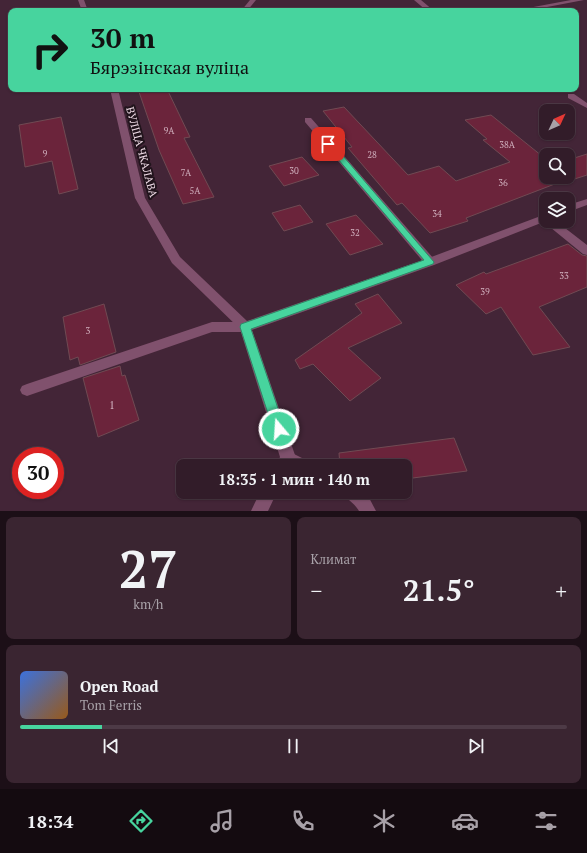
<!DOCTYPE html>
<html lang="ru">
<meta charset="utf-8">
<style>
:root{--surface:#321c29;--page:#3a2531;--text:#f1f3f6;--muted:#a8a1a8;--line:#4d3a46;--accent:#47d49e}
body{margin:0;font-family:"PT Serif",serif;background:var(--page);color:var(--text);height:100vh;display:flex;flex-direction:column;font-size:15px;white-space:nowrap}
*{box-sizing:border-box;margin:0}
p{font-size:13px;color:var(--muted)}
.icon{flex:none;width:22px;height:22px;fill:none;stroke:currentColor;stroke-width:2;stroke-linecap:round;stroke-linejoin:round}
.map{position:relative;height:511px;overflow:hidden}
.details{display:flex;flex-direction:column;gap:6px;padding:6px;background:#1c0f17;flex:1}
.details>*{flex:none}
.banner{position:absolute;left:8px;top:8px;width:571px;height:84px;border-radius:8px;box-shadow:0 1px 3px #0004,0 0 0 1px var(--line);background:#47d49e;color:#111;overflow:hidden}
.needle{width:26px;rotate:46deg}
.buttons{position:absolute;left:539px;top:104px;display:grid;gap:8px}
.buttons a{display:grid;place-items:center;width:36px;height:36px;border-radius:8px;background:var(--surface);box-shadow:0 1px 3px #0004,0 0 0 1px var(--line);font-size:20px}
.speed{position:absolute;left:12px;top:447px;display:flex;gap:8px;font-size:20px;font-weight:700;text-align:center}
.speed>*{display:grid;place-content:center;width:52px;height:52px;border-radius:50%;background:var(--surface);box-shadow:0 1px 3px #0004,0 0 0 1px var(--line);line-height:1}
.speed .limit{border:6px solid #d22;background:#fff;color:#111}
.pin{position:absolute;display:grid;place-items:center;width:34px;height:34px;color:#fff;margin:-17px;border-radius:8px;box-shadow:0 2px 6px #0006}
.me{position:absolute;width:44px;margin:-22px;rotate:342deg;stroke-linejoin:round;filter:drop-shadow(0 0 3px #0008)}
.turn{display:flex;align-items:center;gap:14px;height:84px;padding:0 16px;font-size:18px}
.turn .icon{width:52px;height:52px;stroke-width:2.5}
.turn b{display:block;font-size:28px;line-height:34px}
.big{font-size:30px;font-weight:700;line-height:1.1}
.details .widget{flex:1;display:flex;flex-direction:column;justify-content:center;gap:6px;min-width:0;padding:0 14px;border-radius:8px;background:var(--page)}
.details .dial{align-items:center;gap:0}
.dial b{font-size:52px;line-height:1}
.song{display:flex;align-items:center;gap:12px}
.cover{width:48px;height:48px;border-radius:6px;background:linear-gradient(135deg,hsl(220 70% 55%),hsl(30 70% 35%))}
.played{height:4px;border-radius:2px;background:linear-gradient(90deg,var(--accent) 15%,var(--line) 15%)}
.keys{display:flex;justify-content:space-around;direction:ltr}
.heat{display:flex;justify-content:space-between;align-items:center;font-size:22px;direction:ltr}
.details .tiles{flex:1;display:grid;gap:6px;grid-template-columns:1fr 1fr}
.widget:last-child{grid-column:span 2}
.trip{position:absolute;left:176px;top:459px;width:236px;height:40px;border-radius:8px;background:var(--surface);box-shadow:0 1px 3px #0004,0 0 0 1px var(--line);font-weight:700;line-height:40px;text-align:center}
.tab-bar{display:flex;height:64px;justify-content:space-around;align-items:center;background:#140b10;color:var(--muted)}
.tab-bar .icon{width:28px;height:28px}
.tab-bar .active{color:var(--accent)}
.tab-bar b{font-size:18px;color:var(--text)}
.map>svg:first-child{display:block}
.building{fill:#6b243b;stroke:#704a53}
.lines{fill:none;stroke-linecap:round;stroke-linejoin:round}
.service{fill:#80516d;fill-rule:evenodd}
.minor{fill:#80516d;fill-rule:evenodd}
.route{fill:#47d49e;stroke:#2e8a67}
.labels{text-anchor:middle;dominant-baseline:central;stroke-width:4;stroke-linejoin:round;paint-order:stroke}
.number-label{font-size:9px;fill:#cfaebc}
.street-label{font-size:11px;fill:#f0dce7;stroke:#21141c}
.near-number-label{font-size:11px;fill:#cfaebc}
</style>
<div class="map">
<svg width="587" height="511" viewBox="0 0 587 511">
<rect width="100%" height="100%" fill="#432537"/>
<path class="building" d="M138,89H167L190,137L184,138L214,197L183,204L159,150Z
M344,107L408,175L439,166L456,181L510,162L483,140L487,139L465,120L491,115L542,156L556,152L561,155H546V177H568V160L587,154V175L562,183L560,182L466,218L468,221L430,233L402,203L397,205L348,148L352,147L323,111Z
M61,117L78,189L59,194L52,161L25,167L19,125Z
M302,157L319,175L284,186L269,166Z
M300,205L313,222L284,231L272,213Z
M356,215L383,244L350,255L326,224Z
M568,244L582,255L587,256V287L539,307L570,347L533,355L501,307L486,314L456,285L484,272L486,274Z
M378,294L402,323L348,348L381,378L350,401L313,364L300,369L295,360L362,313L355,304Z
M104,304L116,352L80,365L78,357L70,360L63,317Z
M120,366L122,376L125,375L139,420L98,437L83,378Z
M454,438L467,471L405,479V466H340L339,453Z"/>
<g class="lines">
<path class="service" d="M568,94H574L587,103V108L568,98Z
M305,118H311L434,259L436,262L434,265H426L305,122Z
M546,218V221H556L587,245V255L583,254L545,223L544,221Z
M212,322H245L249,324L251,327L249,330L245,332H212L27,396L22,394L20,390L22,386L27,384Z
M288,451L308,461L311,466C300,466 285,470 280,458L283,453Z
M343,492H366L376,511H359C354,502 346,500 343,492Z"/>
<path class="minor" d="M78,0H84L88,11H82Z
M250,0H256L247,11H241Z
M414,0H421L434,11H427Z
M571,0H584L526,11H512Z
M110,89H118L145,198L180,257L247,321L426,259L546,214V221L434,265L252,330L296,458L292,466H276L280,457L240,329L172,263L135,198Z
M587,199V205L568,212V205Z
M260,492H277L268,511H251Z"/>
</g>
<path class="route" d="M328,141L331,142L434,262L433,264L251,329L285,429L283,433L279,435L274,433L273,429L240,327L241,324L424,260L326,145V142Z"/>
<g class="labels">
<g class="number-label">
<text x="169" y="131">9А</text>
<text x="507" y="145">38А</text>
<text x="45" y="154">9</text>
<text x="372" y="155">28</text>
<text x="294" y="171">30</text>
<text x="186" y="173">7А</text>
<text x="503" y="183">36</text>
<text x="195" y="191">5А</text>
<text x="437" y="214">34</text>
<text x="355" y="233">32</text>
<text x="564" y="276">33</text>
<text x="485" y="292">39</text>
<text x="88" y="331">3</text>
</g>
<g class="street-label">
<text transform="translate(142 152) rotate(75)">ВУЛІЦА ЧКАЛАВА</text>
</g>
<g class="near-number-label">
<text x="112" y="405">1</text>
</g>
</g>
</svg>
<div class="buttons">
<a><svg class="needle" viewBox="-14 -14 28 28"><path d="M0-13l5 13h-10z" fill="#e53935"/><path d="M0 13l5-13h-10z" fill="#a8a1a8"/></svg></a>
<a><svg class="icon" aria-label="search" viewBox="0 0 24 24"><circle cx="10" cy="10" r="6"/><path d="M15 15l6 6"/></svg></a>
<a><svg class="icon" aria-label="layers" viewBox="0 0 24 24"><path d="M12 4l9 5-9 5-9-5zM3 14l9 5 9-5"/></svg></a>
</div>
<div class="speed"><div class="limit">30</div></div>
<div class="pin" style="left:328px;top:144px;background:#d93025"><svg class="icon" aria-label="arrive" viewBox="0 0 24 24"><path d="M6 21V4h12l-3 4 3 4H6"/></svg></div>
<svg class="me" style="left:279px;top:429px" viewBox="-20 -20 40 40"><circle r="17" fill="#47d49e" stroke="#fff" stroke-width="3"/><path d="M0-11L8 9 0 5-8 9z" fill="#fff"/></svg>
<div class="trip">18:35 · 1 мин · 140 m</div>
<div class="banner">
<div class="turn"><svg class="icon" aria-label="right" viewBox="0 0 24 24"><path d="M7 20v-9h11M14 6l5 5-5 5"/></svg><div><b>30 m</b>Бярэзінская вуліца</div></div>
</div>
</div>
<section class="details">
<div class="tiles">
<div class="widget dial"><b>27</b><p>km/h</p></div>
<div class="widget"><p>Климат</p>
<div class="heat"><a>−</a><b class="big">21.5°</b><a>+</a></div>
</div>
<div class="widget">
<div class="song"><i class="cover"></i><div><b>Open Road</b><p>Tom Ferris</p></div></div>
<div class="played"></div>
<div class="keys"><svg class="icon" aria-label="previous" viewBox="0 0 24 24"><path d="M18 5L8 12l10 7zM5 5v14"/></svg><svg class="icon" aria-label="pause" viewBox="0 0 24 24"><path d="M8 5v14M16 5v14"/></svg><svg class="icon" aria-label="next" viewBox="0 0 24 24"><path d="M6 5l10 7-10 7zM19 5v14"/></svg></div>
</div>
</div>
</section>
<nav class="tab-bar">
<b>18:34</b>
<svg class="icon active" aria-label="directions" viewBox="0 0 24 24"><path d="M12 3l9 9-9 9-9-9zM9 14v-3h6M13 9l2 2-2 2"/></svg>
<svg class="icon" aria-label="music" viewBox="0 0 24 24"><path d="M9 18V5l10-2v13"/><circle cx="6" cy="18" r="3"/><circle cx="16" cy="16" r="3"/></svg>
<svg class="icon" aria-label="phone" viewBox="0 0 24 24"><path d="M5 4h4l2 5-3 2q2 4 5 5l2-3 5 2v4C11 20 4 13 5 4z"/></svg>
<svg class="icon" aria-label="climate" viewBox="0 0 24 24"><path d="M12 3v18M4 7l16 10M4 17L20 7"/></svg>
<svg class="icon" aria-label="car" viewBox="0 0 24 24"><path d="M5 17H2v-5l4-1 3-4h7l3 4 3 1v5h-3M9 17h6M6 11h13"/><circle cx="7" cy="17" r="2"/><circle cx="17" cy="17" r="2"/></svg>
<svg class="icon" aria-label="filters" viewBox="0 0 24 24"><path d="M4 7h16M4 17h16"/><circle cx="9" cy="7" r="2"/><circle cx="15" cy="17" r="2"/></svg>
</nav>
